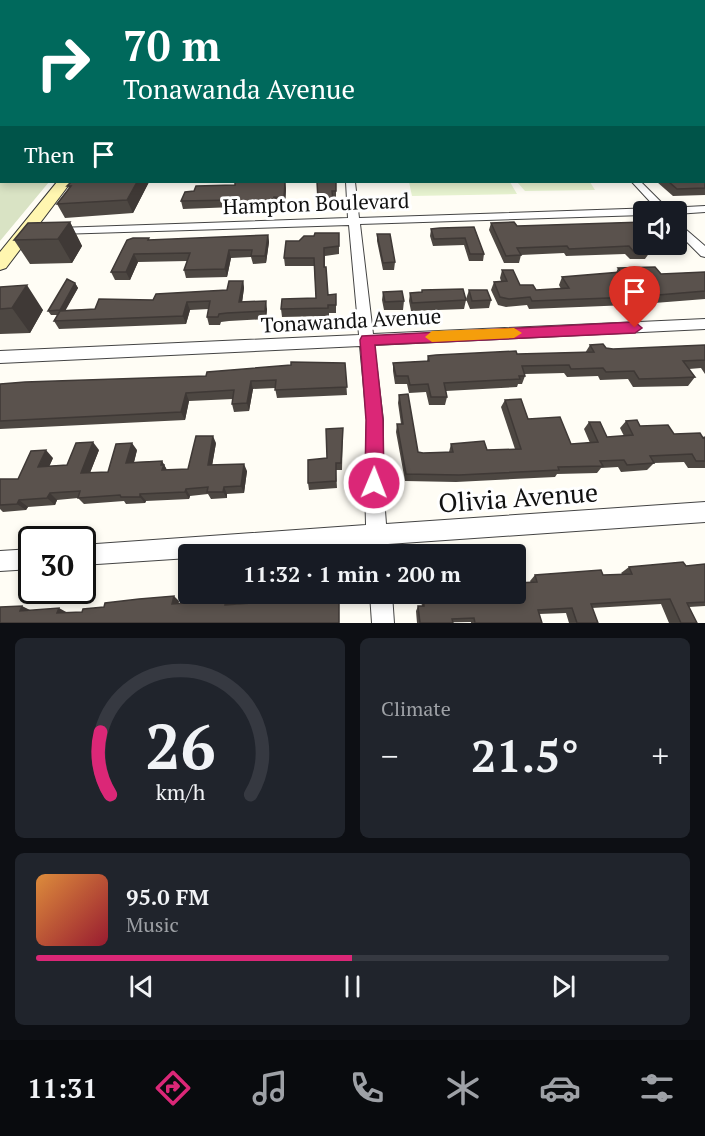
<!DOCTYPE html>
<meta charset="utf-8">
<style>
:root{--surface:#171b24;--page:#20242c;--text:#f1f3f6;--muted:#9ea1a6;--line:#363941;--accent:#db2777}
body{margin:0;font-family:"PT Serif",serif;background:var(--page);color:var(--text);height:100vh;display:flex;flex-direction:column;font-size:22px;white-space:nowrap}
*{box-sizing:border-box;margin:0}
p{font-size:20px;color:var(--muted)}
.icon{flex:none;width:33px;height:33px;fill:none;stroke:currentColor;stroke-width:2;stroke-linecap:round;stroke-linejoin:round}
.map{position:relative;height:623px;overflow:hidden}
.panel{display:flex;flex-direction:column;gap:15px;padding:15px;background:#0d0f14;flex:1}
.panel>*{flex:none}
.guide{position:absolute;left:0px;top:0px;width:705px;height:183px;box-shadow:0 3px 9px #0003;background:#00695c;color:#fff;overflow:hidden}
.buttons{position:absolute;left:633px;top:201px;display:grid;gap:12px}
.buttons a{display:grid;place-items:center;width:54px;height:54px;border-radius:6px;background:var(--surface);box-shadow:0 3px 9px #0003;font-size:30px}
.speed{position:absolute;left:18px;top:526px;display:flex;gap:12px;font-size:30px;font-weight:700;text-align:center}
.speed>*{display:grid;place-content:center;width:78px;height:78px;border-radius:50%;background:var(--surface);box-shadow:0 3px 9px #0003;line-height:1}
.speed .limit{border:3px solid #111;border-radius:9px;background:#fff;color:#111}
.pin{position:absolute;display:grid;place-items:center;width:51px;height:51px;color:#fff;margin:-62px -26px;border-radius:50% 50% 50% 0;rotate:-45deg;box-shadow:0 0 6px #0007}
.pin .icon{rotate:45deg}
.me{position:absolute;width:66px;margin:-33px;rotate:1deg;stroke-linejoin:round;filter:drop-shadow(0 0 4px #0008)}
.turn{display:flex;align-items:center;gap:21px;height:126px;padding:0 24px;font-size:27px}
.turn .icon{width:78px;height:78px;stroke-width:2.5}
.turn b{display:block;font-size:42px;line-height:51px}
.then{display:flex;align-items:center;height:57px;padding:0 24px;background:#0003;gap:12px;font-size:22px}
.big{font-size:45px;font-weight:700;line-height:1.1}
.panel .card{flex:1;display:flex;flex-direction:column;justify-content:center;gap:9px;min-width:0;padding:0 21px;border-radius:9px;background:var(--page)}
.panel .dial{align-items:center;gap:0}
.dial svg{height:156px;overflow:visible;fill:none;stroke:var(--line);stroke-width:7;stroke-linecap:round;text-anchor:middle}
.dial text{fill:var(--text);stroke:none}
.song{display:flex;align-items:center;gap:18px}
.cover{width:72px;height:72px;border-radius:9px;background:linear-gradient(135deg,hsl(30 70% 55%),hsl(350 70% 35%))}
.played{height:6px;border-radius:3px;background:linear-gradient(90deg,var(--accent) 50%,var(--line) 50%)}
.keys{display:flex;justify-content:space-around;direction:ltr}
.heat{display:flex;justify-content:space-between;align-items:center;font-size:33px;direction:ltr}
.panel .tiles{flex:1;display:grid;gap:15px;grid-template-columns:1fr 1fr}
.card:last-child{grid-column:span 2}
.trip{position:absolute;left:178px;top:544px;width:348px;height:60px;border-radius:6px;background:var(--surface);box-shadow:0 3px 9px #0003;font-weight:700;line-height:60px;text-align:center}
.menu{display:flex;height:96px;justify-content:space-around;align-items:center;background:#090b0e;color:var(--muted)}
.menu .icon{width:42px;height:42px}
.menu .selected{color:var(--accent)}
.menu b{font-size:27px;color:var(--text)}
.map>svg:first-child{display:block}
.cemetery{fill:#d9e3c4}
.pitch{fill:#e6f2cf}
.lines{fill:none;stroke-linecap:round;stroke-linejoin:round}
.street-casing{stroke:#444;stroke-width:2}
.secondary-casing{stroke:#333;stroke-width:2}
.street{fill:#fff;fill-rule:evenodd}
.secondary{fill:#fff6b0;fill-rule:evenodd}
.wall{fill:#4d4742}
.shaded-wall{fill:#3f3936}
.building{fill:#5a524d;stroke:#3f3936;stroke-width:1.5}
.route{fill:#db2777;stroke:#8e194d;stroke-width:1.5}
.slow{fill:#f59e0b}
.labels{text-anchor:middle;dominant-baseline:central;stroke-width:6;stroke-linejoin:round;paint-order:stroke}
.street-label{font-size:21px;fill:#111;stroke:#fff}
.near-street-label{font-size:26px;fill:#111;stroke:#fff}
</style>
<div class="map">
<svg width="705" height="623" viewBox="0 0 705 623">
<rect width="100%" height="100%" fill="#fffdf5"/>
<path class="cemetery" d="M0,102L2,182H49L0,241Z"/>
<path class="pitch" d="M409,182H510L517,194L412,196Z
M517,182H590L595,190L525,191Z"/>
<g class="lines">
<g class="street-casing">
<path id="street" d="M704,92H705V96H704Z
M705,138V144L704,143V139Z
M346,182H355L359,218L656,208L632,182H641L667,208L705,206V212L676,214V212H644V215L360,224L373,334L705,319V329L374,345L383,420V483L386,524L705,502V522L388,544V555H368L367,545L230,555H189V558L82,565V545L366,525L365,483L367,420L360,346L0,363V351L359,335L349,225L58,234L52,231L58,228L348,218Z
M676,221L705,246V257L701,256L676,231Z
M32,549V569L0,571V551Z
M370,594H392L394,623H372Z"/>
</g>
<g class="secondary-casing">
<path id="secondary" d="M57,182H71L6,268L0,270V252Z"/>
</g>
<use href="#street" class="street"/>
<use href="#secondary" class="secondary"/>
</g>
<path class="wall" d="M0,75H2V97H0Z
M705,144V195L673,196L657,182H704Z
M71,182H149L133,213L65,218L57,204L69,188L67,186Z
M256,182H285L286,189L285,205L275,204L274,209L236,210L235,207L183,209L181,201L194,191Z
M315,182H336V198H333V206L318,207L317,182Z
M70,222L82,246L72,263L30,264L14,240Z
M491,223L517,226L644,244H676V234L685,242L680,249L649,251L650,252L645,259H630L625,254L566,256L564,253L521,255L519,263H504L489,230Z
M474,227L484,254L483,261H469L464,245L433,246L430,236L431,229Z
M339,233V254L325,256V267L328,295L336,294V313H329V316L282,317L281,309L316,298L314,266H285L284,258L299,241L314,236Z
M377,234L395,262L394,270H383L377,241Z
M268,235L269,242L266,263L253,264L251,257L231,258L227,277L186,278L184,270L187,261L138,262L130,280H115L111,272L150,240Z
M618,268L661,274L705,272V299L629,305L529,309L527,305L506,307L498,305L491,290L494,282L501,281L500,278L502,270L520,285L536,290L561,289L559,285L562,277L616,273Z
M243,281L244,288L242,302L267,309L266,319L229,321L221,322L220,325H209L207,317L209,309L190,310L186,324L59,329L54,321L57,315H51L48,311L75,283L78,288L65,310L95,309L153,300L227,290Z
M0,287L43,310L30,333L0,334Z
M422,290L466,300L464,309L411,311L409,301L410,293L422,292Z
M469,290L491,300L489,308L470,309L466,299Z
M383,292L404,301L403,310H384L382,300Z
M590,345L613,349L705,345V374L701,368L689,369L695,377L688,386L633,387L628,379L600,380L598,376L567,377L564,373L525,374V376L522,384H518L517,387L446,391L447,397L445,405H429L426,392L409,393L407,384H395L393,371V363L427,361L428,356L585,353Z
M345,363L347,395L277,398L275,388L253,389L249,411L234,412L232,404L233,399L189,401L185,420L0,429V384L206,376Z
M399,395L418,452L423,453L449,452L451,444L487,450L515,449L501,407L505,400L528,419L571,444L590,443L584,429L589,422L607,437L624,436L620,428L626,421L640,426L674,434L705,437V468H688L684,462L654,463L647,470L621,472L618,467L601,468L597,473L557,474L555,477L456,482L405,481L396,432L397,424H401L398,403Z
M343,428L342,470H336L337,488L309,490L308,483L327,458Z
M216,443L212,465L247,471L244,493L227,494V498L211,499L208,494L190,496L189,499L146,501L145,503L126,504L124,501L84,504L78,498L57,500L55,505L28,507L26,510L3,512L0,509V479H18L53,458L49,466L67,465L99,450L90,473L108,472L137,450L134,462L162,461L167,470L188,469Z
M705,564V606L689,607L697,623H669L661,604L592,608L598,623H569L566,613L539,614L542,623H471V622L417,623L416,611L418,606H422L420,597L421,594H516L531,583L530,581L535,575H603L622,574L621,573L629,567L686,566Z"/>
<path class="shaded-wall" d="M137,182H149L133,213L127,200Z
M285,182L286,189L285,205L284,198Z
M70,222L82,246L72,263L58,239Z
M268,235L269,242L266,263L265,256Z
M229,250L231,258L227,277L225,269Z
M134,254L138,262L130,280L126,272Z
M243,281L244,288L241,310L239,302Z
M75,283L78,288L63,315L60,310Z
M27,285L43,310L30,333L12,308Z
M266,301L267,309L266,319L265,311Z
M187,302L190,310L186,324L183,316Z
M251,381L253,389L249,411L247,403Z
M186,393L189,401L185,420L181,412Z
M213,436L216,443L211,472L208,465Z
M93,442L99,450L87,480L81,473Z
M132,443L137,450L132,470L126,463Z
M46,450L53,458L46,474L38,467Z
M162,461L168,472L162,470L161,465Z
M244,464L247,471L244,493L241,486Z
M224,487L227,494V498L223,492Z
M186,489L190,496L189,499L185,492Z
M50,493L57,500L55,505L47,498Z
M140,494L146,501L145,503L140,497Z
M19,500L28,507L26,510L17,504Z
M226,594H229L230,596L229,610L225,605Z
M174,596L179,601L178,609L172,604Z
M22,606L32,611H20Z
M59,608L68,613H57Z"/>
<path class="building" d="M704,144H705V188L677,189L669,182H704Z
M71,182H137L127,200L57,204L71,186H67Z
M235,182H285L284,198L274,197L273,202L234,203L235,200L181,201L185,192L194,191L196,186L235,185Z
M317,182H336V191H332L333,200H318Z
M70,222L58,239L14,240L28,223Z
M514,222L517,226L644,222L643,244L650,252H634L629,246L569,249L567,246L517,248L521,255L506,256L491,223Z
M474,227L484,254H470L465,238L434,239L431,229L440,228Z
M315,233H339V246L324,248V267H326L328,295L336,294V305H328V308L281,309L282,299L316,298L314,258H284L286,241H299L304,236H314Z
M377,234H390L395,262L383,263Z
M676,234L685,242H676Z
M268,235L265,256H251L252,250H229L225,269L184,270L190,253L134,254L126,272H111L127,240L133,238H149L148,240Z
M655,267L661,274L705,272V291L634,297L532,301L530,297L509,299L500,297L494,282L507,281L502,270H513L520,285H533L536,290L569,288L562,277L621,272L618,268Z
M67,279L75,283L60,310L48,311Z
M229,281H243L239,302L266,301L265,311L227,313L219,314L218,317H207L210,301L187,302L183,316L54,321L60,311L95,309L99,299L153,300L156,294L227,290Z
M27,285L12,308L0,309V287Z
M463,289L466,300L412,303L410,293L422,292V290Z
M469,290H487L491,300L472,301Z
M402,291L404,301L385,302L383,292Z
M603,344L606,348L613,349L705,345V360L683,361L695,377L673,378L639,379L634,371L606,372L603,368L571,369L569,365L522,366L525,376H519L520,379L444,383L447,397H431L428,384L410,385L408,376H396L393,363L429,361L428,356L436,355L516,351L517,354L594,352L590,345Z
M291,362L345,363L347,387L275,390L276,380L251,381L247,403L232,404L234,390L186,393L181,412L0,421V384L25,382L206,376L207,372L291,365Z
M408,394L418,452L423,453L453,452L451,444L484,441L487,450L521,449L505,400L521,399L528,419L560,417L571,444L598,442L589,422H600L607,437L633,435L626,421L637,420L640,426L668,425L674,434L700,433L703,438L705,437V461H696L692,454L650,456L654,463L627,465L624,460L600,461L603,466L558,467L559,470L459,475L406,474L397,424H403L399,395Z
M343,428L341,463H336V481L308,483V460L327,458L326,429Z
M196,436H213L208,465L244,464L241,486L224,487L223,492H207L208,487L186,489L185,492L140,494V497H121L120,495L78,498L80,491L50,493L47,498L19,500L17,504L0,505V479H18L31,451L46,450L38,467L67,465L76,443L93,442L81,473L108,472L116,444L132,443L126,463L162,461L161,465H164L162,470L188,469Z
M683,562L686,566L705,564V602L687,603L697,623H681L670,599L591,604L598,623H577L572,608L538,610L542,623H475L474,618L452,619L453,623H420L418,606H424L423,594H516V583L537,582L535,575L601,570L603,575L632,574L629,567Z
M201,594H226L225,605L266,602V594H323V598L339,597V623H0V607L22,606L20,611L59,608L57,613L82,612L83,609L104,607L105,603L139,599L174,596L172,604L200,602Z"/>
<linearGradient id="sky" x2="0" y2="1"><stop stop-color="#95c6ee"/><stop offset="0.46" stop-color="#fffefa"/><stop offset="1" stop-color="#fffefa" stop-opacity="0"/></linearGradient>
<rect width="705" height="162" fill="url(#sky)"/>
<path class="route" d="M635,322L642,328L635,333L375,345L383,420L384,483L381,489L374,492L368,489L365,483L366,420L360,340L362,336Z"/>
<path class="slow" d="M514,328L522,333L514,338L432,342L425,337L432,331Z"/>
<g class="labels">
<g class="street-label">
<text transform="translate(316 203) rotate(-2)">Hampton Boulevard</text>
<text transform="translate(351 320) rotate(-3)">Tonawanda Avenue</text>
</g>
<g class="near-street-label">
<text transform="translate(518 497) rotate(-4)">Olivia Avenue</text>
</g>
</g>
</svg>
<div class="buttons">
<a><svg class="icon" aria-label="sound" viewBox="0 0 24 24"><path d="M4 9h4l5-4v14l-5-4H4zM17 9q2 3 0 6"/></svg></a>
</div>
<div class="speed"><div class="limit">30</div></div>
<div class="pin" style="left:635px;top:328px;background:#d93025"><svg class="icon" aria-label="arrive" viewBox="0 0 24 24"><path d="M6 21V4h12l-3 4 3 4H6"/></svg></div>
<svg class="me" style="left:374px;top:483px" viewBox="-20 -20 40 40"><circle r="17" fill="#db2777" stroke="#fff" stroke-width="3"/><path d="M0-11L8 9 0 5-8 9z" fill="#fff"/></svg>
<div class="trip">11:32 · 1 min · 200 m</div>
<div class="guide">
<div class="turn"><svg class="icon" aria-label="right" viewBox="0 0 24 24"><path d="M7 20v-9h11M14 6l5 5-5 5"/></svg><div><b>70 m</b>Tonawanda Avenue</div></div>
<div class="then">Then<svg class="icon" aria-label="arrive" viewBox="0 0 24 24"><path d="M6 21V4h12l-3 4 3 4H6"/></svg></div>
</div>
</div>
<section class="panel">
<div class="tiles">
<div class="card dial"><svg viewBox="0 0 100 80">
<path d="M14 69A42 42 0 1 1 86 69"/>
<path d="M14 69A42 42 0 0 1 9 37" stroke="#db2777"/>
<text x="50" y="56" font-size="32" font-weight="700">26</text>
<text x="50" y="72" font-size="11">km/h</text>
</svg></div>
<div class="card"><p>Climate</p>
<div class="heat"><a>−</a><b class="big">21.5°</b><a>+</a></div>
</div>
<div class="card">
<div class="song"><i class="cover"></i><div><b>95.0 FM</b><p>Music</p></div></div>
<div class="played"></div>
<div class="keys"><svg class="icon" aria-label="previous" viewBox="0 0 24 24"><path d="M18 5L8 12l10 7zM5 5v14"/></svg><svg class="icon" aria-label="pause" viewBox="0 0 24 24"><path d="M8 5v14M16 5v14"/></svg><svg class="icon" aria-label="next" viewBox="0 0 24 24"><path d="M6 5l10 7-10 7zM19 5v14"/></svg></div>
</div>
</div>
</section>
<nav class="menu">
<b>11:31</b>
<svg class="icon selected" aria-label="directions" viewBox="0 0 24 24"><path d="M12 3l9 9-9 9-9-9zM9 14v-3h6M13 9l2 2-2 2"/></svg>
<svg class="icon" aria-label="music" viewBox="0 0 24 24"><path d="M9 18V5l10-2v13"/><circle cx="6" cy="18" r="3"/><circle cx="16" cy="16" r="3"/></svg>
<svg class="icon" aria-label="phone" viewBox="0 0 24 24"><path d="M5 4h4l2 5-3 2q2 4 5 5l2-3 5 2v4C11 20 4 13 5 4z"/></svg>
<svg class="icon" aria-label="climate" viewBox="0 0 24 24"><path d="M12 3v18M4 7l16 10M4 17L20 7"/></svg>
<svg class="icon" aria-label="car" viewBox="0 0 24 24"><path d="M5 17H2v-5l4-1 3-4h7l3 4 3 1v5h-3M9 17h6M6 11h13"/><circle cx="7" cy="17" r="2"/><circle cx="17" cy="17" r="2"/></svg>
<svg class="icon" aria-label="filters" viewBox="0 0 24 24"><path d="M4 7h16M4 17h16"/><circle cx="9" cy="7" r="2"/><circle cx="15" cy="17" r="2"/></svg>
</nav>
